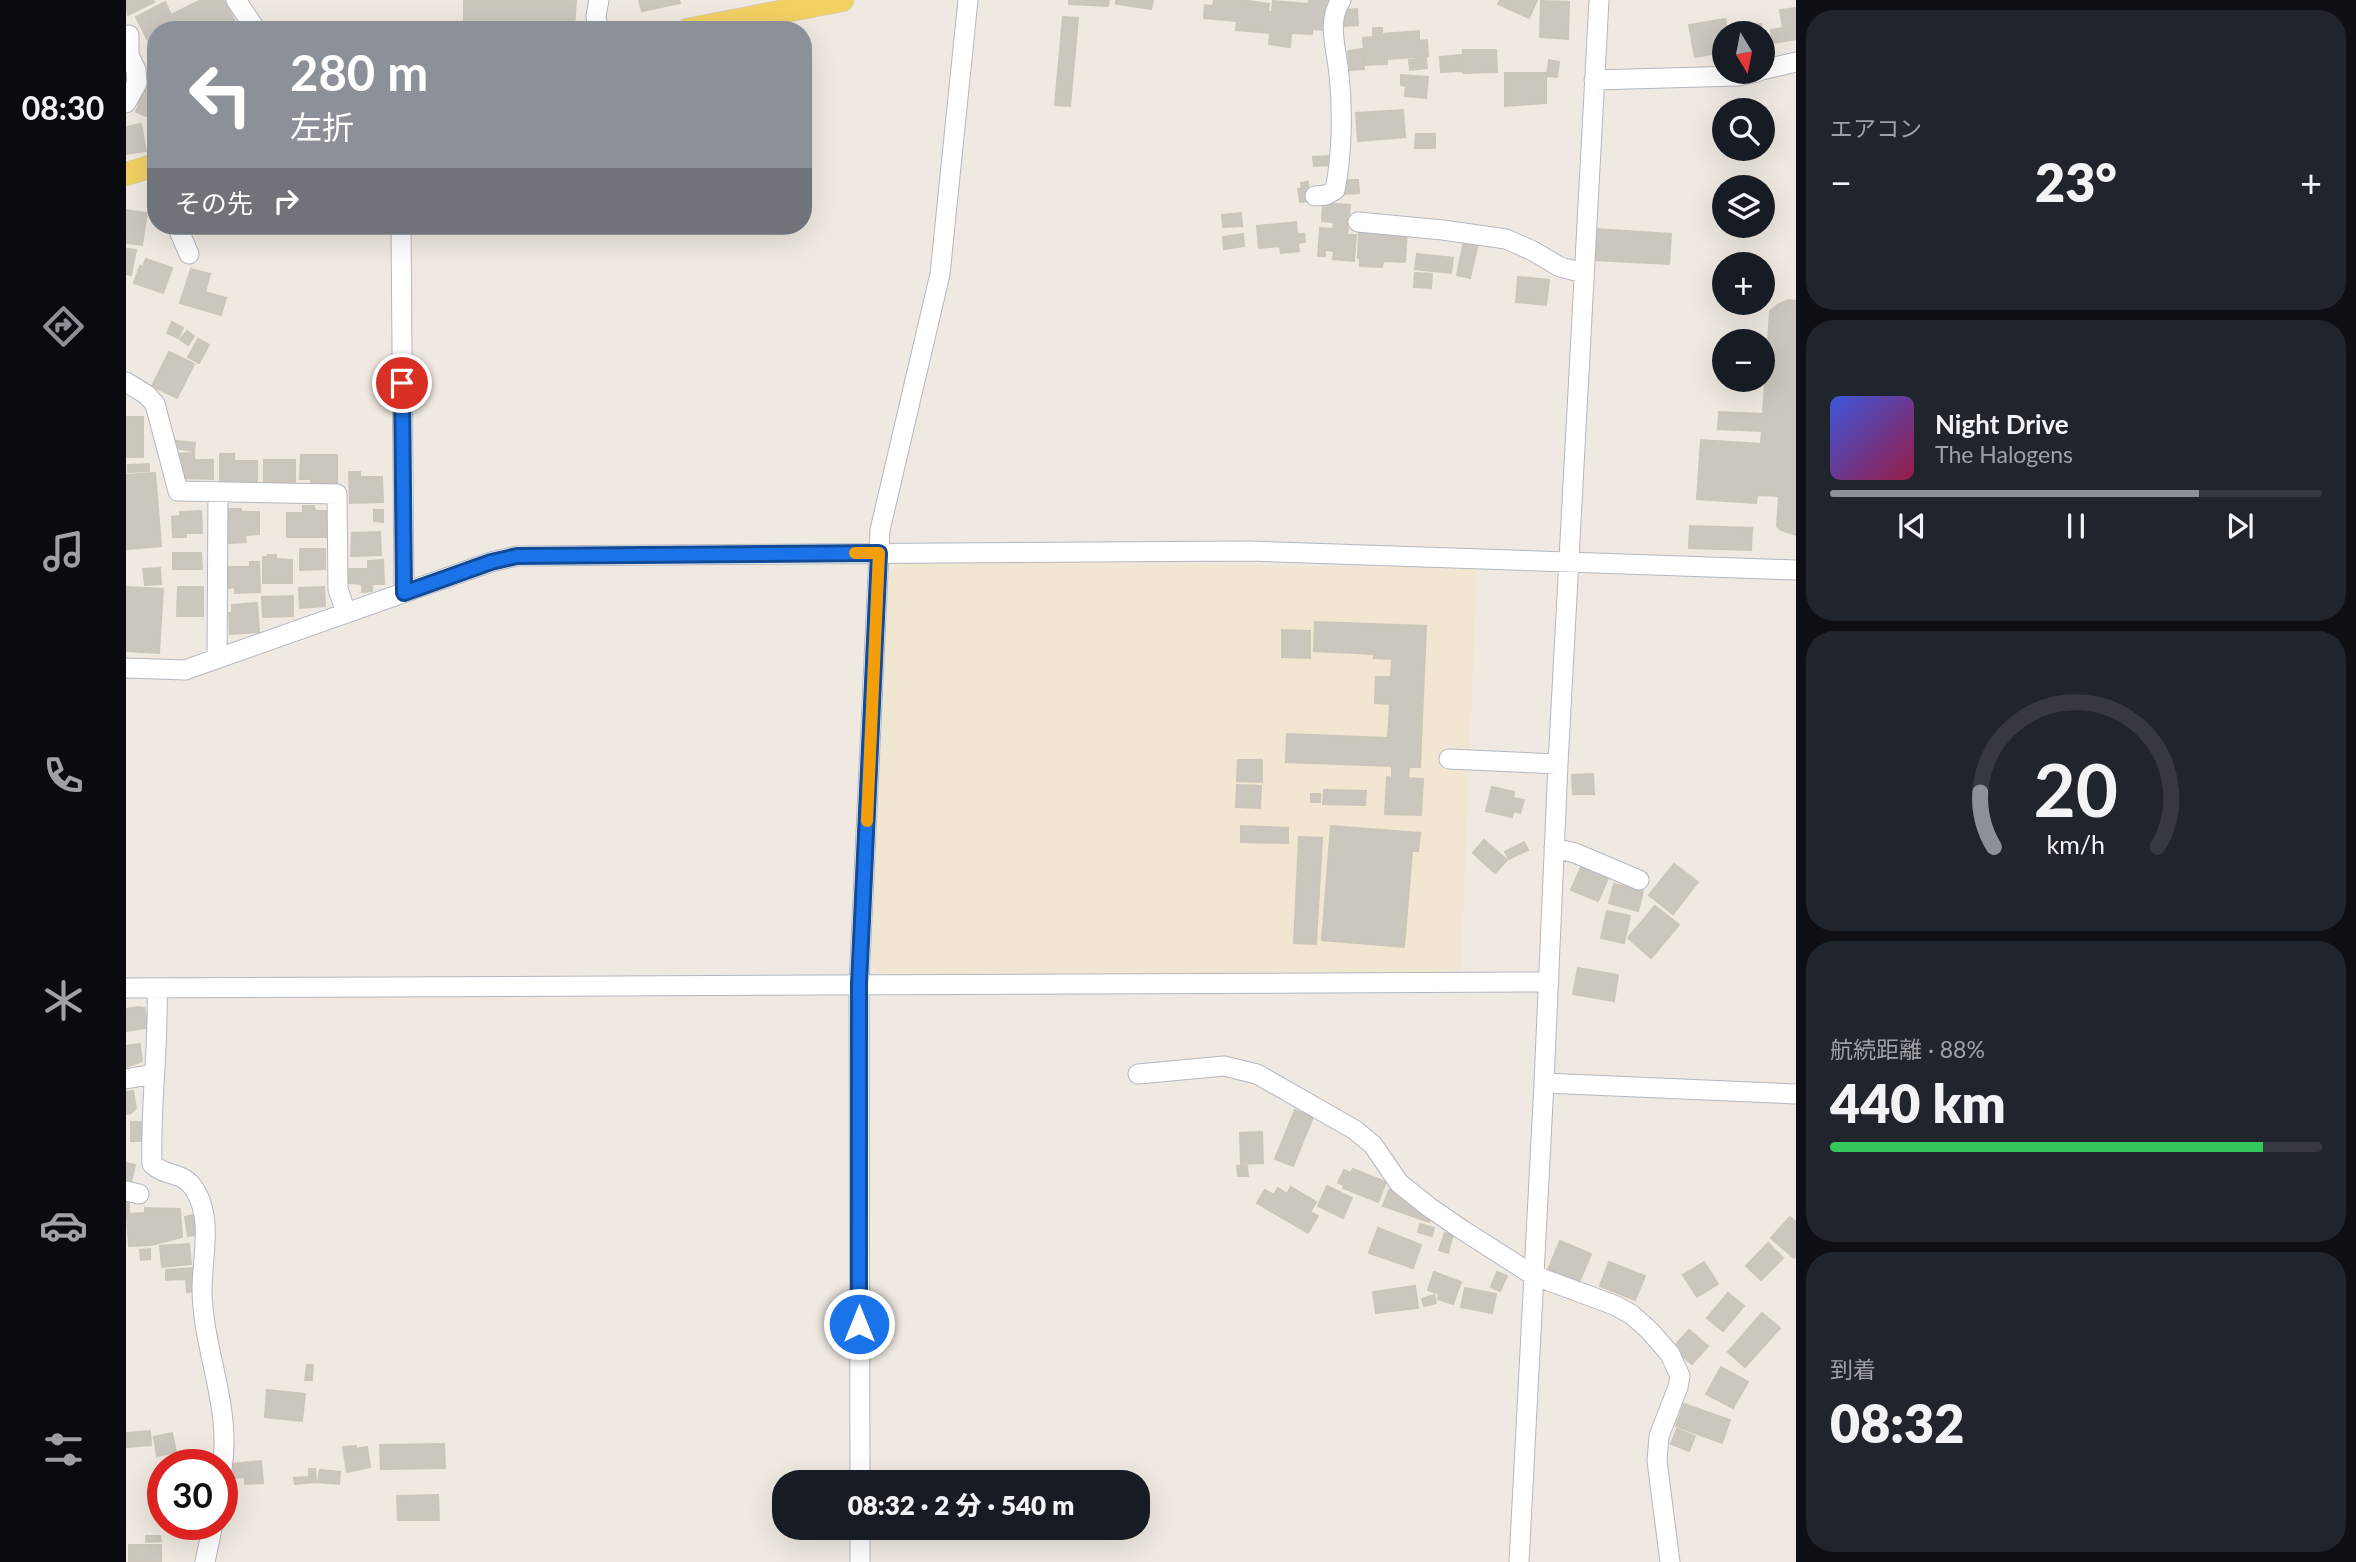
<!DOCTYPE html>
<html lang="ja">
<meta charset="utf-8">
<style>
:root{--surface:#171b24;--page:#20242c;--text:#f1f3f6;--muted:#9ea1a6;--line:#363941;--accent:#8c9099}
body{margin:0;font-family:Lato,"Noto Sans JP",sans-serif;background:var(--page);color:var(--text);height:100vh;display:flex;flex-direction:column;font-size:26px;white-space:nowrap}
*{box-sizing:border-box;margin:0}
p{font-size:23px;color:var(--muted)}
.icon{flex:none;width:38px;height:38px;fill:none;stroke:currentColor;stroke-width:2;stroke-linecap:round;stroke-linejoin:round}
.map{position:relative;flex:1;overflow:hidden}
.drawer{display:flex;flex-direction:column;gap:10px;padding:10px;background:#0d0f14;width:560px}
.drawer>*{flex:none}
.hud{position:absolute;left:21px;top:21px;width:665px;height:214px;border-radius:28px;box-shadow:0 7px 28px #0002;background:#8c9099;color:#fff;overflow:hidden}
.needle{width:46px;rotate:170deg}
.controls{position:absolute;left:1586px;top:21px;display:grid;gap:14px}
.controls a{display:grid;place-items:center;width:63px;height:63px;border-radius:50%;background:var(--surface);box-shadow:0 7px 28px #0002;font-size:35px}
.speed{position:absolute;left:21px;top:1449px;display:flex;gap:14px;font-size:35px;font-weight:700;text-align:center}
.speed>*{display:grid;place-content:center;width:91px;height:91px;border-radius:50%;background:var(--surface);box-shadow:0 7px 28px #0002;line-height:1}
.speed .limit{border:10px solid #d22;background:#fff;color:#111}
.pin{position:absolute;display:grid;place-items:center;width:60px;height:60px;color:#fff;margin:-30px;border:4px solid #fff;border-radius:50%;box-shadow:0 2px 7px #0007}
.me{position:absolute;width:77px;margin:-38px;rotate:0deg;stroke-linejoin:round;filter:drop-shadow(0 0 5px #0008)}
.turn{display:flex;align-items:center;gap:24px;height:147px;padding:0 28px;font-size:32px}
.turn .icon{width:91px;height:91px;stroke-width:2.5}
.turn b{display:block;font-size:49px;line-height:60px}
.then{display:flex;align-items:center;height:66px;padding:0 28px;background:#0003;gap:14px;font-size:26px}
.big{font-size:52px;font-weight:800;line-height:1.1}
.drawer .card{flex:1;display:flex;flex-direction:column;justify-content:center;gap:10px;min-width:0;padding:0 24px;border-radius:28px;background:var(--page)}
.drawer .dial{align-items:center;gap:0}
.dial svg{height:182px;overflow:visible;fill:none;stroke:var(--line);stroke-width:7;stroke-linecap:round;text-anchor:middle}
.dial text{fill:var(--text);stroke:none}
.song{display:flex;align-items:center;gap:21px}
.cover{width:84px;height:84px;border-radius:10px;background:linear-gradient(135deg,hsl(230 70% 55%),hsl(340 70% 35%))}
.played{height:7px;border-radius:4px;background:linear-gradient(90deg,var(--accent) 75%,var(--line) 75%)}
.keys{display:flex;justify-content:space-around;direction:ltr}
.heat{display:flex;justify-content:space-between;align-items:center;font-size:38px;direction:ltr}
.charge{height:10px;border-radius:5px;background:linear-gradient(90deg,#34c759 88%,var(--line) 0)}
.trip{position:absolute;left:646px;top:1470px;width:378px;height:70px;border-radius:28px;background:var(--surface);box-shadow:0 7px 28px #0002;font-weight:800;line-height:70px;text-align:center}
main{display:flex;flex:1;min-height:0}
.tab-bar{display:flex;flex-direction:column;width:126px;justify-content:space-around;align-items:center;background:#090b0e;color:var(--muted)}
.tab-bar .icon{width:49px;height:49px}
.tab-bar .active{color:var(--accent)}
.tab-bar b{font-size:32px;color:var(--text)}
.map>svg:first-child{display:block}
.education{fill:#f0e6d1}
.building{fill:#cbc7bf;stroke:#cbc5ba;stroke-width:2}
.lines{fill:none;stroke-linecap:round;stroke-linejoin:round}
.minor-casing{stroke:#b4b7c1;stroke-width:21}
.major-casing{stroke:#c9c9c9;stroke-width:24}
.minor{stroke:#fff;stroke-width:19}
.major{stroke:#f2d163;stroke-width:23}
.route-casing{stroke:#114b97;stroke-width:18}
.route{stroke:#1a73e8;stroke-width:12}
.slow{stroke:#f59e0b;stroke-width:12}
</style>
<main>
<nav class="tab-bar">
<b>08:30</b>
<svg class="icon active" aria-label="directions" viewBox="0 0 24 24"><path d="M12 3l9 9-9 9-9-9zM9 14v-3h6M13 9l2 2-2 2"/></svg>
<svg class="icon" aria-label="music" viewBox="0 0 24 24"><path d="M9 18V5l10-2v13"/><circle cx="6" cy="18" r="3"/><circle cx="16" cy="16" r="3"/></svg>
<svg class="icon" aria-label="phone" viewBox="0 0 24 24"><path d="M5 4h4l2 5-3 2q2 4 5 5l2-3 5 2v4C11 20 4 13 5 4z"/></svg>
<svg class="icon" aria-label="climate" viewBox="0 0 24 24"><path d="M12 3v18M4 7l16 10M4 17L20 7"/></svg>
<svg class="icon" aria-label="car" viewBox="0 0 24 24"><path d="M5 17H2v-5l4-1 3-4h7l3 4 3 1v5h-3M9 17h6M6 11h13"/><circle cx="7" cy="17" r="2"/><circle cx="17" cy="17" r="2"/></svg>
<svg class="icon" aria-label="filters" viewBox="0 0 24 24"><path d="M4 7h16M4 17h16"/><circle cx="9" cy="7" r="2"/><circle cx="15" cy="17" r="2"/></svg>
</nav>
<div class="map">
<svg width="1670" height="1562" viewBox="0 0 1670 1562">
<rect width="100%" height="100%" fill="#efe9e1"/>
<path class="education" d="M779,561L1351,568L1335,967L1330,973L758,977L745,964L759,585L760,578L767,568Z"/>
<path class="building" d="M0,0H27L28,2L2,15Z
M75,0H98L108,20L87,30H30V47L26,49L10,17L39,2L45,15Z
M338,0H450L448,28L391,26V30H350L349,23H338Z
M513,0H553L554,3L516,11Z
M943,0H983L982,6L943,4Z
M990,0H1027L1025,9L990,4Z
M1088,0H1115L1143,4L1142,12H1146L1147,1L1183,4V0H1204L1203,5H1199L1197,30L1186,29V34L1165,33L1164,47L1143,44L1144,33L1110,30L1111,21L1078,18L1079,5L1087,6Z
M1374,0H1411L1403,18L1372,4Z
M1415,1L1443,2L1442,39L1414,37Z
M1670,8V39L1647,43L1645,30L1657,28L1654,10Z
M1231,9L1232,25L1219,26L1218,10Z
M937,17L952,18L944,106L929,105Z
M1599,19L1601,33H1598V52L1569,57L1563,25Z
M1635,24L1641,53H1636V33H1611L1610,28Z
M1247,28H1256V34L1293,31V41L1301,40L1302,56L1261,59V64L1239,65L1237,38L1247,37Z
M1236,49L1238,69L1224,70L1222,51Z
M1337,50H1370L1371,72L1337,73Z
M1335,55L1336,71L1315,72L1314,57Z
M1300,58L1301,68L1284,70L1283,60Z
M1423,60L1433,62L1431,77L1421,76Z
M28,64L30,65V120L10,112Z
M1379,73H1420V103L1379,106Z
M1275,75L1302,77L1300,98L1279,96L1280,86L1275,85Z
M1277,110L1279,137L1232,141L1230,113Z
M15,124L20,151L0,154V127Z
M1290,134H1309V148H1289Z
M1205,156V165L1188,166L1187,157Z
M1218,180H1232L1233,193L1218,194Z
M1182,182L1183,201L1174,202L1172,189L1176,188L1175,183Z
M1197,203L1224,205L1221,235H1230L1228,261L1207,259L1208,251L1199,250V256H1192L1194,228L1207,229L1208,222L1196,221Z
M0,210L21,213L16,245L0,243Z
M1115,213L1116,226L1097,227L1096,215Z
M1170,222L1171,234H1178L1179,242L1172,243L1173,251L1155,253L1154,246L1133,248L1131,226Z
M1233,228L1281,230L1279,262L1257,261L1256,267L1234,266V259L1232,258Z
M1469,229L1545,234L1543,264L1468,260Z
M1117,234L1118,246L1098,249L1097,237Z
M1338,241L1352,244L1344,278L1331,275Z
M0,249L10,250L5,275L0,274Z
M1291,254L1327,258L1325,273L1289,269Z
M20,259L46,268L37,293L8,283L14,266L17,267Z
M65,269L84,274L79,292L100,298L95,315L54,303Z
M1289,273L1306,274L1305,288L1288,287Z
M1392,277L1423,280L1420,305L1390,302Z
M1662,300L1670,301V535L1655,530L1651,526L1653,496L1631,495L1630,503L1571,499L1575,440L1635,444L1636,431L1592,429L1593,412L1637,414L1644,311L1653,304Z
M46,322L57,328L52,338L41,333Z
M61,331L68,336L62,345L54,339Z
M72,339L83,345L73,363L62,357Z
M43,352L68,364L51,398L26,386Z
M0,417H17V457H0Z
M50,441L69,443L68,451L49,448Z
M68,453V460H87V479L57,478L51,454Z
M94,454H108V461H131V482H94Z
M175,455H211V483H185V479H174Z
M138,460H169V482H138Z
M23,464V471L2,472V465Z
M223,472H234V477H256L257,502L224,503Z
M29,473L35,546L0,549V475Z
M177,506H188L189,511H200V537H161V513H177Z
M101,509H115V512H133V534L119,535L120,542L102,543Z
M248,510H257V522L248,521Z
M75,511L76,533H60V537H47L46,517L54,516V512Z
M1564,526L1626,528L1625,550L1563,548Z
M254,532L255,555L225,556L226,533Z
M174,549H199V569L174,570Z
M47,553H75L76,569H47Z
M142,555H150V559L166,560V583H137V557H142Z
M257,560L258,584H246V591L236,592V584L223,583L222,569H242V561Z
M124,562H133L134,592L109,593V587L103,588L102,567H124Z
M34,568L35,584L19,585L17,569Z
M0,587L37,589L33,653L0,651Z
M52,587H77V616H51Z
M198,587L199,606L174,608L173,588Z
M167,596V616L137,617L136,597Z
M131,603L133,632L104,634L103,613H106V605Z
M1189,622L1300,626L1294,767H1283L1282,778L1297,779L1295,815L1259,814L1261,777L1266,778V766L1160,762L1161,734L1262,738L1264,704L1249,703L1250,677H1265L1266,659L1248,658V654L1188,651Z
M1156,630L1184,631V658L1156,657Z
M1112,760H1136V782L1111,781Z
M1467,774L1468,794H1447L1446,775Z
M1111,785L1135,786L1134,808L1110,807Z
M1366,787L1388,792L1387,798L1398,800L1394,813L1388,811L1386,817L1360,811Z
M1198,790L1240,791L1239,805L1197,804Z
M1185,794H1194V802H1185Z
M1115,826L1162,828V843L1115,842Z
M1205,826L1294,833L1292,851H1286L1278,947L1196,940Z
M1173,837L1196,838L1190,944L1168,943Z
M1358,840L1381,860L1369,873L1347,853Z
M1398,842L1402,850L1383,859L1379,852Z
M1548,864L1572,882L1547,914L1523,895Z
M1456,865L1483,876L1472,901L1445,890Z
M1488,884L1517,891L1512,911L1483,903Z
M1529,906L1553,925L1525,958L1502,938Z
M1481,911L1504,916L1498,943L1475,938Z
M1452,968L1492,975L1488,1001L1447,994Z
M12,1007L18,1008L21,1021L19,1028L0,1031V1009Z
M14,1044L16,1061L0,1067V1046Z
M7,1091L10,1108L5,1113L0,1114V1092Z
M1169,1110L1187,1117L1167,1166L1149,1159Z
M5,1122H16V1141H5Z
M1136,1132L1137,1163L1115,1164L1114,1133Z
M0,1163L9,1165L5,1182L0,1181Z
M1111,1166H1121L1122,1176H1112Z
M1227,1169L1260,1182L1252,1202L1217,1188L1218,1185L1212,1183L1218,1170L1225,1173Z
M1201,1186L1226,1198L1217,1218L1192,1206Z
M1165,1187L1190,1202L1184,1212L1192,1216L1182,1233L1131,1203L1139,1190L1148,1195L1152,1188L1161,1194Z
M1263,1190L1280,1196L1304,1216L1303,1222L1257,1206Z
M0,1203H3V1214L19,1213V1208L54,1209L56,1237L25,1245L3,1246Z
M67,1215L70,1235L62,1236L59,1217Z
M1664,1217L1670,1222V1256L1668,1258L1645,1238Z
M1294,1224L1308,1228L1306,1236L1292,1232Z
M1252,1228L1295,1245L1287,1268L1243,1253Z
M1319,1233L1327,1235L1322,1253L1313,1250Z
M1434,1241L1465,1254L1452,1285L1421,1272Z
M1642,1243L1657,1258L1635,1280L1620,1266Z
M63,1244L65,1264L36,1267L34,1246Z
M24,1249V1259L15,1260L14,1250Z
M1483,1262L1519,1276L1509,1300L1474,1286Z
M1578,1262L1592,1284L1571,1297L1557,1275Z
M67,1268L68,1291L61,1292L60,1279L40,1280V1270Z
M1308,1272L1335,1282L1327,1304L1312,1299L1313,1294L1302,1290Z
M1371,1272L1381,1276L1374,1291L1365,1287Z
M1289,1286L1292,1308L1250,1313L1247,1292Z
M1339,1288L1370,1294L1366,1313L1335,1307Z
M1602,1293L1618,1306L1597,1331L1581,1318Z
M1308,1295L1310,1303L1298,1306L1296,1299Z
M1636,1313L1654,1328L1619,1367L1602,1352Z
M1563,1330L1582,1346L1566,1364L1547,1348Z
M181,1365H187L186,1380H179Z
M1595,1367L1622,1382L1607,1408L1580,1394Z
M141,1390L179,1394L176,1421L139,1417Z
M1558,1404L1604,1420L1596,1443L1550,1426Z
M1551,1429L1569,1436L1563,1451L1545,1444Z
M24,1431L25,1445L0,1447V1433Z
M46,1433L50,1452L31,1456L28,1437Z
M318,1444L319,1468L255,1469L254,1445Z
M230,1446V1449L241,1447L244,1467L221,1472L217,1447Z
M135,1461L137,1483L119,1484V1477L108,1478L107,1464Z
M183,1469H189L190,1482L169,1484L168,1478L183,1477Z
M194,1470L214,1472L213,1484L192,1482Z
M312,1495L313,1520H272L271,1496Z
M20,1536H34L35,1541L20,1542Z
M3,1545H35V1562H3Z"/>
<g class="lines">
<g class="minor-casing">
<path id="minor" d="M110,0L130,30
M472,30L470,16L473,0
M1636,70L1670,62
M1468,80L1612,76L1631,72
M0,103L11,83L10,70L3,55V35
M1189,196L1200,195L1209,190C1216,155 1217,111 1213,75C1211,49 1200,23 1215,0
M1232,222L1317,230L1380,239L1407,251L1434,267L1458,273
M51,226L63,254
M275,226L278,593
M0,382L21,395L29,404L52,491L211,494L212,589L220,613
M91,659L92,492
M0,668L59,670L365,562L391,556L1124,551L1670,570
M1323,759L1432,764
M1428,848L1449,853L1513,880
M0,988L1423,982
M31,988C33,1047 24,1105 26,1164C39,1177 58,1171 69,1190C87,1219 76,1258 76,1290C77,1352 106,1406 96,1469
M1012,1074L1098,1066L1131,1074L1229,1130L1247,1145L1273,1183L1303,1207L1335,1229L1407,1275L1488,1305L1505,1314L1523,1330L1544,1354L1554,1376L1552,1387L1533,1436L1531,1461L1544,1562
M0,1079L28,1074
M1418,1083L1670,1094
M0,1191L13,1194
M734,1482L733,984L754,530L814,274L842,0
M734,1528V1562
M79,1562L87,1524
M1393,1562L1418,1083L1432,764L1473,0"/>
</g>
<g class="major-casing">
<path id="major" d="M561,30L716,0
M0,174L30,165"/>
</g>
<use href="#minor" class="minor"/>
<use href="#major" class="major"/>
</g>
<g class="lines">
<g class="route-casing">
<path id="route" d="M276,383L278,593L365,562L391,556L753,553L733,984V1324"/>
</g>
<use href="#route" class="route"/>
<path class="slow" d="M729,553H753L741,821"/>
</g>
</svg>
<div class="controls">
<a><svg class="needle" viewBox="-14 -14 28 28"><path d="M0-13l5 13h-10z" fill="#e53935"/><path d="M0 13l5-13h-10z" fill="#9ea1a6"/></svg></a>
<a><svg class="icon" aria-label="search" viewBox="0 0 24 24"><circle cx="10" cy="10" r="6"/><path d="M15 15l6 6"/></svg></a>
<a><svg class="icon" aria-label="layers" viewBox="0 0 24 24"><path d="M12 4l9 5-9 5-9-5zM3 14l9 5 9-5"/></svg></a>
<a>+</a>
<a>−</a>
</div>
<div class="speed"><div class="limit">30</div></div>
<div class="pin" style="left:276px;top:383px;background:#d93025"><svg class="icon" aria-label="arrive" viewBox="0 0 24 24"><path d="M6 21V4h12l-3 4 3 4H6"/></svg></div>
<svg class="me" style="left:733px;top:1324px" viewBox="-20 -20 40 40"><circle r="17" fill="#1a73e8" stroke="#fff" stroke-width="3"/><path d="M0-11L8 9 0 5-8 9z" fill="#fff"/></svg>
<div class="trip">08:32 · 2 分 · 540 m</div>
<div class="hud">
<div class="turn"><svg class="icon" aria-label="left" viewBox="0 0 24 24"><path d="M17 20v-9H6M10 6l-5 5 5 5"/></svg><div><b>280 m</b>左折</div></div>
<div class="then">その先<svg class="icon" aria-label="right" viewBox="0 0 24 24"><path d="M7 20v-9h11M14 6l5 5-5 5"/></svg></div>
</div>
</div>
<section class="drawer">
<div class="card"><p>エアコン</p>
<div class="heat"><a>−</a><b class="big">23°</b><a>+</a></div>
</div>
<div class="card">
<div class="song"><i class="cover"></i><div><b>Night Drive</b><p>The Halogens</p></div></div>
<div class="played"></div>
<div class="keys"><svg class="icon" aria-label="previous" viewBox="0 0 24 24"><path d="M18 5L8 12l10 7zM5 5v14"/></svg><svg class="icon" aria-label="pause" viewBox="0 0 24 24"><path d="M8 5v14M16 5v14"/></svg><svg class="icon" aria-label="next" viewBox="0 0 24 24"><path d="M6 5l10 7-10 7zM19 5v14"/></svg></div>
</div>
<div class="card dial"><svg viewBox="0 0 100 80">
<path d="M14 69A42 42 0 1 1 86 69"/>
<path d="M14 69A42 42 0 0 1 8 45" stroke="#8c9099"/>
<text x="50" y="56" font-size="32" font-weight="700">20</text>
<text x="50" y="72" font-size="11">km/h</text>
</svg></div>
<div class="card"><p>航続距離 · 88%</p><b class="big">440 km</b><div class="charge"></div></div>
<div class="card"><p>到着</p><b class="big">08:32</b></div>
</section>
</main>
